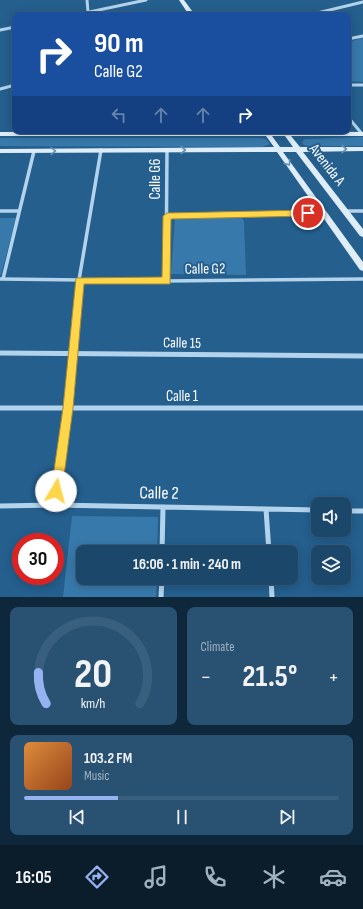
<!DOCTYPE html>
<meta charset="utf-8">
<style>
:root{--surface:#1b476a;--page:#285172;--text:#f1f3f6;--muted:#a0b2c1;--line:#395f7e;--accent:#95b2f1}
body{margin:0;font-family:"Sofia Sans Condensed",sans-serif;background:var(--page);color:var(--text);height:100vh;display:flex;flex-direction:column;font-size:15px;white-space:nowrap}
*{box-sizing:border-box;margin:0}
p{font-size:13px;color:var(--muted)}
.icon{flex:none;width:22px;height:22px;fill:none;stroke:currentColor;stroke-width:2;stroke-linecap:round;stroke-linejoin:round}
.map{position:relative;height:597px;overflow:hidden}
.panel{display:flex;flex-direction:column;gap:10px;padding:10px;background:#0f273a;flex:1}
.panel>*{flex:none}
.guide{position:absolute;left:12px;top:12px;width:339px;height:122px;border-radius:8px;box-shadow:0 2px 10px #0003,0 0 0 1px var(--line);background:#1a4fa0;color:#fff;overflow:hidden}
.buttons{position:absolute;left:311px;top:497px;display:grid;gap:8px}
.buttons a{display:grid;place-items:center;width:40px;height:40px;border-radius:8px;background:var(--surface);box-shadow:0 2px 10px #0003,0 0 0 1px var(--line);font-size:20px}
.speed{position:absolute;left:12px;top:533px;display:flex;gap:8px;font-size:20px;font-weight:700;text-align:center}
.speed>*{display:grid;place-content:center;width:52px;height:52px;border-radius:50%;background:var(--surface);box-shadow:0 2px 10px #0003,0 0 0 1px var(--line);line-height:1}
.speed .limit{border:6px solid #d22;background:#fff;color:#111}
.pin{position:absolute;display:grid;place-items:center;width:34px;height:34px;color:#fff;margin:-17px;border:2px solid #fff;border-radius:50%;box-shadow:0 1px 4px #0007}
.me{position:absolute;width:44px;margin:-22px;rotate:8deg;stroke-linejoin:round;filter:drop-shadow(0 0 3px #0008)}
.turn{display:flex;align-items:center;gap:14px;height:84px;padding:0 16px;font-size:18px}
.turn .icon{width:52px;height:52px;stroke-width:2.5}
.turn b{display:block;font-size:28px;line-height:34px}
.lanes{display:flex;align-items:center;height:38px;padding:0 16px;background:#0003;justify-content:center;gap:20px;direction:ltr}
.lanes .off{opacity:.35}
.big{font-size:30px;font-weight:700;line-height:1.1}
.panel .widget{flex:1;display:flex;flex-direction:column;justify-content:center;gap:6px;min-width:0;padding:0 14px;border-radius:8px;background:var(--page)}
.panel .dial{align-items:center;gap:0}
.dial svg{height:104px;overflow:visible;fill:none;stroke:var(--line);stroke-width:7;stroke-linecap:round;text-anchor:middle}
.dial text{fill:var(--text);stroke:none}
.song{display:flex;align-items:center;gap:12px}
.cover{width:48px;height:48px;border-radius:6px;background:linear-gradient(135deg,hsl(30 70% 55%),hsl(20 70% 35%))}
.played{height:4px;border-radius:2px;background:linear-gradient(90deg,var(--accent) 30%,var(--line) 30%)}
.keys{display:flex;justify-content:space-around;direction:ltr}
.heat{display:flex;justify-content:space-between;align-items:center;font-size:22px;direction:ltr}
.panel .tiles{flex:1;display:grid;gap:10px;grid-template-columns:1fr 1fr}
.widget:last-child{grid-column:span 2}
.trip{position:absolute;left:76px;top:545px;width:222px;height:40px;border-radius:8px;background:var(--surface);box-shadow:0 2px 10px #0003,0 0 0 1px var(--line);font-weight:700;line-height:40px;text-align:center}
.menu{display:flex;height:64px;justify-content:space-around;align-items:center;background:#0b1c2a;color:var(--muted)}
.menu .icon{width:28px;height:28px}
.menu .on{color:var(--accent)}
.menu b{font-size:18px;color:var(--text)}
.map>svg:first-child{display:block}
.green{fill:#3879ab}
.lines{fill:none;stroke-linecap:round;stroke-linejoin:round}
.street-far2{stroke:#b3d3ec;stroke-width:3}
.street-far1{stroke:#b3d3ec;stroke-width:3.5}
.street{stroke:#b3d3ec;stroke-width:5}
.secondary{fill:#dfedf9;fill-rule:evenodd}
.oneway{stroke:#6591b3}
.route{fill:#ffd54a;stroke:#a68a30}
.labels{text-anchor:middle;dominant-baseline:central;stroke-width:4;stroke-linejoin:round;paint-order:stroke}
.street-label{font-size:15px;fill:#fff;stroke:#245f8e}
.near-street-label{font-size:18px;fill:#fff;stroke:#245f8e}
</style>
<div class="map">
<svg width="363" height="597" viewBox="0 0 363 597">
<rect width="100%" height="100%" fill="#245f8e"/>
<path class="green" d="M363,38V82L348,81V42Z
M363,137V146H309L304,145L302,142L305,139Z
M0,138H260L266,139L270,144L262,147L0,146Z
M175,217L242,218L244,221L246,275L171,274Z
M0,218H16L1,275H0Z
M72,516L158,517L157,552H83V578H157L156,597H63Z"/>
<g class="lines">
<path class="street-far2" d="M87,0L88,12
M75,15L146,0
M309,15L363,2
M0,30L15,27
M348,39L363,36
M348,85H363
M0,89L15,85
M348,117L362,134"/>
<path class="street-far1" d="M0,211H19
M346,211H363
M167,216L323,213
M0,279L166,281L363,279
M3,279L34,151
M166,281L167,150
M74,344L79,280L101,150"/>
<path class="street" d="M0,353L363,356
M0,408H363
M55,505L68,408L74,343
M0,506L55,505L318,510
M266,509L269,552
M344,511H363
M162,552L163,507
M271,578L272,597
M161,597L162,578"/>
<path class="secondary" d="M179,0H184L195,15H189Z
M263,131L363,132V136H291L300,147H363V151L303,152L363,229V237L360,236L296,152H283L363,262V271L360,270L277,152L0,153V149L274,147L266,136H0V132ZM272,136H285L293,147H280Z"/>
</g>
<defs><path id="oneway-chevron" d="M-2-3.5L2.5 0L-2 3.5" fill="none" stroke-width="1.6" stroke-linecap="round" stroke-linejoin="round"/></defs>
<g class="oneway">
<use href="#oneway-chevron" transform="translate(344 149)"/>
<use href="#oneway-chevron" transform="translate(183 150)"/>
<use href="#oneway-chevron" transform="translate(53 151) rotate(-1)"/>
<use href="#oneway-chevron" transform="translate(288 163) rotate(55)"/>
</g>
<path class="route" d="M308,210L312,213L308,216L171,219L170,284H84L73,408L62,491L60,495L56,497L52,495L51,491L63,408L76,278L162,277L163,216L167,213Z"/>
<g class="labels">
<g class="street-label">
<text transform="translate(327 165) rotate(52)">Avenida A</text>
<text transform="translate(155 179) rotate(-90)">Calle G6</text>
<text transform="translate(205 269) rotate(-1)">Calle G2</text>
<text transform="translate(182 343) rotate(1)">Calle 15</text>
<text x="182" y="396">Calle 1</text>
</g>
<g class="near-street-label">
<text transform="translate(159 493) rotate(1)">Calle 2</text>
</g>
</g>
</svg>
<div class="buttons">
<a><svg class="icon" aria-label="sound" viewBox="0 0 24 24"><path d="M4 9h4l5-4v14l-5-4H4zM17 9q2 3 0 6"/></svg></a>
<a><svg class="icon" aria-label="layers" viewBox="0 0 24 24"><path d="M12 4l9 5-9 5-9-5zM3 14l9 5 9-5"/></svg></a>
</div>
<div class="speed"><div class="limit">30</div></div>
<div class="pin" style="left:308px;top:213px;background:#d93025"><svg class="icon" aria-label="arrive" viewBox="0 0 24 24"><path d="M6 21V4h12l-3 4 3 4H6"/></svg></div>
<svg class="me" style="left:56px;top:491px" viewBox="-20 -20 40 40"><circle r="19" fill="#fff"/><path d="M0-13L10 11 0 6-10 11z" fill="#ffd54a"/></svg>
<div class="trip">16:06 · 1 min · 240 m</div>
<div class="guide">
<div class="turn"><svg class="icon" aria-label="right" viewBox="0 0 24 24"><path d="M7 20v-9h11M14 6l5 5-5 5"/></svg><div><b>90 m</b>Calle G2</div></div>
<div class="lanes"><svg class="icon off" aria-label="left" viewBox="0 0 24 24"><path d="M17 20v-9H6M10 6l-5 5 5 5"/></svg><svg class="icon off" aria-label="ahead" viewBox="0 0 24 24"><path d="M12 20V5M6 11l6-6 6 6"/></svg><svg class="icon off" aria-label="ahead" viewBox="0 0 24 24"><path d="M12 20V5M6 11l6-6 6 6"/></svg><svg class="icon" aria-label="right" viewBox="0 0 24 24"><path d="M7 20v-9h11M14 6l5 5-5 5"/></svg></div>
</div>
</div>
<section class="panel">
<div class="tiles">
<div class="widget dial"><svg viewBox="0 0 100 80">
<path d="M14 69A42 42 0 1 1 86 69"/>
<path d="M14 69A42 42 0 0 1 8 45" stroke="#95b2f1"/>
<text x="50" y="56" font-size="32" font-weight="700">20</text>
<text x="50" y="72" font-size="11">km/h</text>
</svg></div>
<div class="widget"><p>Climate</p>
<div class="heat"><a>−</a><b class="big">21.5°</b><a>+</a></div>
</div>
<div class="widget">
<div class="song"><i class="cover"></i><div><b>103.2 FM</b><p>Music</p></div></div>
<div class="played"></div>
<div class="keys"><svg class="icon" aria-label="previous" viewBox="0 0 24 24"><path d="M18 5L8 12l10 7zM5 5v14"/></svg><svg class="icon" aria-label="pause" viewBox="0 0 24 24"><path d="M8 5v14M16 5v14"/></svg><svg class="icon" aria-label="next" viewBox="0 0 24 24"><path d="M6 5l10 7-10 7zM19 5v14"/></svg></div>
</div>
</div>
</section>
<nav class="menu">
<b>16:05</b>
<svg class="icon on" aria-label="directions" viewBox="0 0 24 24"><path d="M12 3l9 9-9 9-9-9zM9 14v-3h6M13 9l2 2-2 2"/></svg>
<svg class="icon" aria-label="music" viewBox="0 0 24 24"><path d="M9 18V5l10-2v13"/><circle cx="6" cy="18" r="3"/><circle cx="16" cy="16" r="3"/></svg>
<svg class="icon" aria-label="phone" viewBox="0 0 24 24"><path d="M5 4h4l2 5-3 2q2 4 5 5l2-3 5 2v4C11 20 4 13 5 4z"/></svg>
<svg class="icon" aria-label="climate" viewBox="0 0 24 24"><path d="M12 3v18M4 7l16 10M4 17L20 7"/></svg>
<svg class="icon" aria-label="car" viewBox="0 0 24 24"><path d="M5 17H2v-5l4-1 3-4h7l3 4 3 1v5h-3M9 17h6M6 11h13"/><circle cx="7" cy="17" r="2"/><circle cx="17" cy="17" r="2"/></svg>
</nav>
